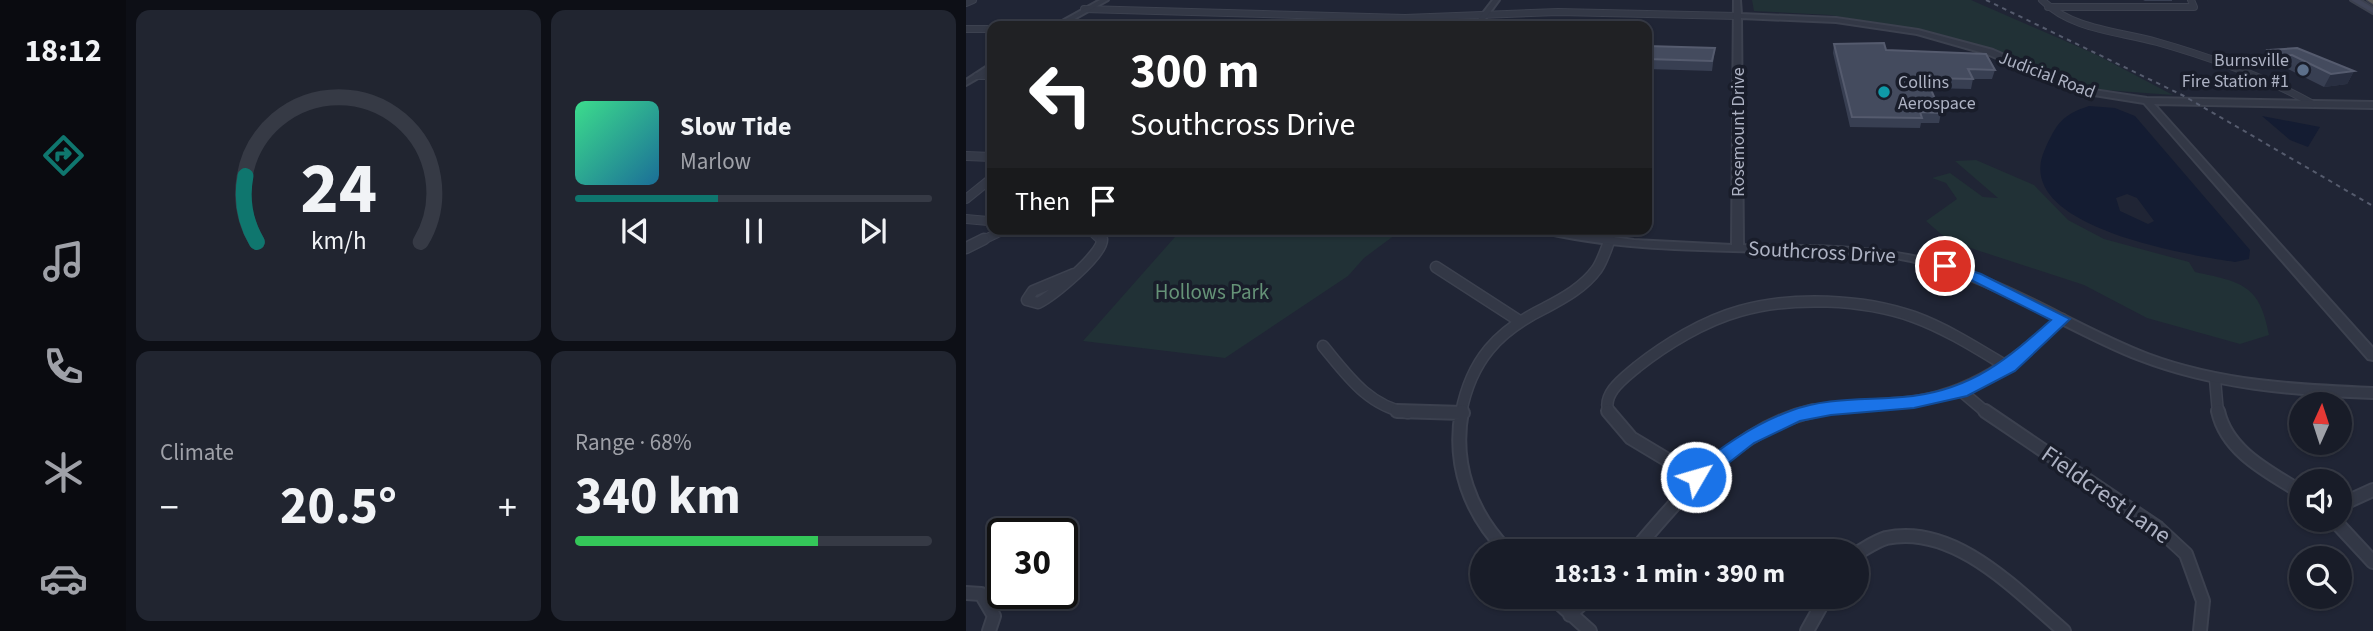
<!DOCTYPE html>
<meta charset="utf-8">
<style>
:root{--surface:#181c28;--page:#212530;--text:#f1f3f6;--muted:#9fa1a8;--line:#363a45;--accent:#0f766e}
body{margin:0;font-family:"Source Sans 3",sans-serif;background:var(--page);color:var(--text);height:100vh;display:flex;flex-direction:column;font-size:26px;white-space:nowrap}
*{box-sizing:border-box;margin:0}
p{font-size:23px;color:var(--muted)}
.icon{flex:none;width:38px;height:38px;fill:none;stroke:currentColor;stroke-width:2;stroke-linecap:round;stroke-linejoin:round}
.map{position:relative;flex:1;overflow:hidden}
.panel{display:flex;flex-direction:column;gap:10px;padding:10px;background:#0d0f16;width:840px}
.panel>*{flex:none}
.hud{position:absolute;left:21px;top:21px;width:665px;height:214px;border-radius:14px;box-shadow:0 2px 5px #0004,0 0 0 2px var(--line);background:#202124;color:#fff;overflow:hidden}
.needle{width:46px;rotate:3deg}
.buttons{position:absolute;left:1323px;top:392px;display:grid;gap:14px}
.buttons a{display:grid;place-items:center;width:63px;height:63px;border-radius:50%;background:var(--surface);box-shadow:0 2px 5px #0004,0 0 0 2px var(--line);font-size:35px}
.speed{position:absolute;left:21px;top:518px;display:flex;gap:14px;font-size:35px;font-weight:700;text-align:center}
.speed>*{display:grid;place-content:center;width:91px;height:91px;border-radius:50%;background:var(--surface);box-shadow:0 2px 5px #0004,0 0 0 2px var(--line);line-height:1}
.speed .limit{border:4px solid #111;border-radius:10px;background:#fff;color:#111}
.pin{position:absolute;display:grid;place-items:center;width:60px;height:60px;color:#fff;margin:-30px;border:4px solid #fff;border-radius:50%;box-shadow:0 2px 7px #0007}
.me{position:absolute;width:77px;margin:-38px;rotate:52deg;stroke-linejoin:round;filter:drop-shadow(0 0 5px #0008)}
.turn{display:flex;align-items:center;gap:24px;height:147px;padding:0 28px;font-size:32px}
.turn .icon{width:91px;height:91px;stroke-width:2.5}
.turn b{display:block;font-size:49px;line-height:60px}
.then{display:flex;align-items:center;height:66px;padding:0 28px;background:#0003;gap:14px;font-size:26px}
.big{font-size:52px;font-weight:700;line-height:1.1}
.panel .widget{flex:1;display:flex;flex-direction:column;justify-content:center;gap:10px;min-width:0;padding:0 24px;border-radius:14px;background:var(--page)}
.panel .dial{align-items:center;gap:0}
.dial svg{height:182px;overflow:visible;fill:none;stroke:var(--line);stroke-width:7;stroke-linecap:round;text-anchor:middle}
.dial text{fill:var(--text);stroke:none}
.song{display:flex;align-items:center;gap:21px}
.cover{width:84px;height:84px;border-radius:10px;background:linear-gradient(135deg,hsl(150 70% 55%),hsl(200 70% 35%))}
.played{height:7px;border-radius:4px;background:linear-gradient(90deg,var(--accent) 40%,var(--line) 40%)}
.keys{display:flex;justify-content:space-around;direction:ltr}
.heat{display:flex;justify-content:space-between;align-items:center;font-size:38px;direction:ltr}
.charge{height:10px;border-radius:5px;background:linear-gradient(90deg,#34c759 68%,var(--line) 0)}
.panel .tiles{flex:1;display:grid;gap:10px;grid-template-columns:repeat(2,1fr)}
.trip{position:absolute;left:504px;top:539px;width:399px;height:70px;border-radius:35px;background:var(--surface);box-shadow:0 2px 5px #0004,0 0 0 2px var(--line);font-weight:700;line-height:70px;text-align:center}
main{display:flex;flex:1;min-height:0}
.dock{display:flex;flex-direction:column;width:126px;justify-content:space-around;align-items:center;background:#0a0b10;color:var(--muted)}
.dock .icon{width:49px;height:49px}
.dock .on{color:var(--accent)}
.dock b{font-size:32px;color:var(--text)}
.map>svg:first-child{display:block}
.green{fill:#213136}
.water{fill:#141c32;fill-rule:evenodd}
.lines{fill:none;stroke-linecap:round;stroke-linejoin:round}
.minor-far3-casing{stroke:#3c414f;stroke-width:8}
.minor-far2-casing{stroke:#3c414f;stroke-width:10}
.minor-far1-casing{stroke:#3c414f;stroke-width:13}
.minor-casing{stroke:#3c414f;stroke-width:16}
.tertiary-casing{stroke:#3c414f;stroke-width:4}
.secondary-casing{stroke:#3c414f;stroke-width:4}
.trunk-casing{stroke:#3b3f4d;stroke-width:3}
.minor-far3{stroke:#333846;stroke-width:6}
.minor-far2{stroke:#333846;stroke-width:8}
.minor-far1{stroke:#333846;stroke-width:10}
.minor{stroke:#333846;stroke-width:12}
.tertiary{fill:#333846;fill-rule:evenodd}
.secondary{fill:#414659;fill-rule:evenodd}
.trunk{fill:#5e5e5b;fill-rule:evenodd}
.rail{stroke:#555b6d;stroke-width:2;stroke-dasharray:4.5 4.5;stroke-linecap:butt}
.wall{fill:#383f52}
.shaded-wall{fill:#292f41}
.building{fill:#444b5e;stroke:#555b6e;stroke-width:2}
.route{fill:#1a73e8;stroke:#114b97;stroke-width:2}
.service-dot{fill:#5c6f8a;stroke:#191d2a;stroke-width:2.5}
.culture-dot{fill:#0f9aa8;stroke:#191d2a;stroke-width:2.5}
.labels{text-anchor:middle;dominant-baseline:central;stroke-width:7;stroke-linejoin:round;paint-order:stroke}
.far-poi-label{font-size:18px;fill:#adb2c3;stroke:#191d2a;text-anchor:end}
.far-street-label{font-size:18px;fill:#adb2c3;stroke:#191d2a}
.street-label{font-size:21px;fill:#adb2c3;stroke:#191d2a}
.park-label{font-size:21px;fill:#659277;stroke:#191d2a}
.near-street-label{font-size:24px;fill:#adb2c3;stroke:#191d2a}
</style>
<main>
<nav class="dock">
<b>18:12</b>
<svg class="icon on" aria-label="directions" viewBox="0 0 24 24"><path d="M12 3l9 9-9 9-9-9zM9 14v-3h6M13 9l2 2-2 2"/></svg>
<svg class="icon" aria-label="music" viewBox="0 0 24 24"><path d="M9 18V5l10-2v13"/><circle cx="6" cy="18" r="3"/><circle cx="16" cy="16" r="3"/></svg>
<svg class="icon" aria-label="phone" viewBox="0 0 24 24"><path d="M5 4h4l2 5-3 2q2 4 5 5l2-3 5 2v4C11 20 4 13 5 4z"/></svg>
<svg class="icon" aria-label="climate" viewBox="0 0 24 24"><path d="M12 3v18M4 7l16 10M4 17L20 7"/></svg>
<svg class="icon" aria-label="car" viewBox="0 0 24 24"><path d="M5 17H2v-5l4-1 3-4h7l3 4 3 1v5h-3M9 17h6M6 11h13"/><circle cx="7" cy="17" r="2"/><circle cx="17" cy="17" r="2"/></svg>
</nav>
<section class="panel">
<div class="tiles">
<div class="widget dial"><svg viewBox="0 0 100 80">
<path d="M14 69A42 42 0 1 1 86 69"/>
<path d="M14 69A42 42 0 0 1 9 40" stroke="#0f766e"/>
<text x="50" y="56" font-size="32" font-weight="700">24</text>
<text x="50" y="72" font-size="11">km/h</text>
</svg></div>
<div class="widget">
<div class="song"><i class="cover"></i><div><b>Slow Tide</b><p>Marlow</p></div></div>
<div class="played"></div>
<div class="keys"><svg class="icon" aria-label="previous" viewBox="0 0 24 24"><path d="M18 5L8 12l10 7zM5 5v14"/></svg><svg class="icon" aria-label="pause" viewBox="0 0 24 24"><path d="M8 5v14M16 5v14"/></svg><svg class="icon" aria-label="next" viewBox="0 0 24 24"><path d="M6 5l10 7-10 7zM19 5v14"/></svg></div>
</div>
<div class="widget"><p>Climate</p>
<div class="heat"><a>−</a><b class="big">20.5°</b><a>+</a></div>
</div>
<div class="widget"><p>Range · 68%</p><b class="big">340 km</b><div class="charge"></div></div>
</div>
</section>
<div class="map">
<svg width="1407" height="631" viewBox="0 0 1407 631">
<rect width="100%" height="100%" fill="#202535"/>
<path class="green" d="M786,0H1005L1129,54L1207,95L1124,89L1061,61L977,35L864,15L788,11Z
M1010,160L1068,185L1102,220L1138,239L1223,262L1229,272C1275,282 1294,284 1303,335L1274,344L1181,318L1118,285L983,241L960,221L991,199L980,183L966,178L984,173L1017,197L1032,198L989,161Z
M216,229H437L398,258L382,276L259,358L117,341Z"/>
<path class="water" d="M1123,106L1149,108L1169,116L1284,250L1283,259L1269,262C1223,255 1043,227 1079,149C1091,123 1096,115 1123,106ZM1161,194L1171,198L1188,221L1182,224L1154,211L1150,198Z
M1296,116L1354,127L1342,147L1324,140Z"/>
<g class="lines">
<g class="minor-far3-casing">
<path id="minor-far3" d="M1076,0C1106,30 1152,31 1191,42C1244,57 1299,77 1347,104
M0,3L7,0
M1082,7H1228L1225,0
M118,9L439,18L592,12L771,16
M0,29H26
M11,76H26"/>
</g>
<g class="minor-far2-casing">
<path id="minor-far2" d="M0,156L26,157
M0,199L26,178
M0,219L22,221L26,225
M123,229L136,241
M15,241L40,229"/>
</g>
<g class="minor-far1-casing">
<path id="minor-far1" d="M0,248L18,239
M470,267L552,320
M108,274L67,291L61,300L72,303C86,296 138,254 136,239
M357,346C381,375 402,406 442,413
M1249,379L1252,413
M995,391L1021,413
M495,413C505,360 532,331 579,308C598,298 618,287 631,269C637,260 640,249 644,239
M643,413C635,394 658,378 671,367C700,344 738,321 774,311C826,296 897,299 948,317C981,329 1012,349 1042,367
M840,413C873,404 908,406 942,402C1005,395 1050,360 1096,319"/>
</g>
<g class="minor-casing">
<path id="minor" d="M431,411L497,413
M496,411C486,464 504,513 541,551
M642,411L665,438L730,477
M1019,411L1192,528L1220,554L1237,601L1234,631
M1252,411C1261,452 1303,472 1335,492
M1374,505L1407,490
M1368,520L1407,562
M668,551C717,494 770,428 847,411
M891,553C900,548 910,541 920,538C989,523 1051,591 1098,631
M0,593L15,594L28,616L23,631
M586,597L624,631
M604,615L623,597
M841,631L860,597"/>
</g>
<g class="tertiary-casing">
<path id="tertiary" d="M134,0H142L96,26H87Z
M527,0H533L514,26H507Z
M768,0H774L775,14L870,18L952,30L1027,50L1114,88L1181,98L1407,102V108L1188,104L1407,348V360L1402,359L1178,103L1109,92L1021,54L951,34L870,22L775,18L777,245C847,246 916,244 983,265C1053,286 1114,328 1182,354C1254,381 1331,385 1407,388V398C1327,395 1248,389 1173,360C1096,330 1026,279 945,261C900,252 853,253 807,252C728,250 648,250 570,231L569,229H590L668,240L766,245Z
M23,65H26V70L0,85V80Z"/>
</g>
<g class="secondary-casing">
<path id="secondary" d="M1385,0H1394L1407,8V13Z"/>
</g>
<g class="trunk-casing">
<path id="trunk" d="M1401,0H1407V4Z"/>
</g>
<use href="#minor-far3" class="minor-far3"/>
<use href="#minor-far2" class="minor-far2"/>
<use href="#minor-far1" class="minor-far1"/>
<use href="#minor" class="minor"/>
<use href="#tertiary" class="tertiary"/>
<use href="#secondary" class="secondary"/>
<use href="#trunk" class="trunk"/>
<path class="rail" d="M1020,0L1218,96L1407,206"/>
</g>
<path class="wall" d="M1177,0H1206V1H1179Z
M868,44L920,50L1029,70L1026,79H1007L1005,89L964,88L975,113L973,123H955L954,128L884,127L867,53Z
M681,46L749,48L746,71L681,69Z
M1331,48L1388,71L1381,84L1358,87L1320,68L1309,69L1297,63L1303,50Z"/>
<path class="shaded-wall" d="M1326,55L1320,68L1309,69L1315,56Z
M1388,71L1381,84L1358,87L1365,74Z"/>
<path class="building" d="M918,43L920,50L1020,54L1029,70L1002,69L1007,79L960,78L975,113L954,112L956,118L886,117L868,44Z
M681,46L749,48L746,61L681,59Z
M1331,48L1388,71L1365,74L1326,55L1315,56L1303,50Z"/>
<path class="route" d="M979,262L1015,274L1104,319L1049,371L1001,396L948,408L865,415L834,421L788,443L737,483H724L721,477L724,472C756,447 786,425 824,411C863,396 906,401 947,396C1008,388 1041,359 1085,320L1005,280L974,269L972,266Z"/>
<circle class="service-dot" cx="1337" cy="70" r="7"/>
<circle class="culture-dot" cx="918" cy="92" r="7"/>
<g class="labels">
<g class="far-poi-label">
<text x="1323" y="60">Burnsville<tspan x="1323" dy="21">Fire Station #1</tspan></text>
<text x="932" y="82" text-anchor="start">Collins<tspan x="932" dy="21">Aerospace</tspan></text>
</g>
<g class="far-street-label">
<text transform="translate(1081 75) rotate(21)">Judicial Road</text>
<text transform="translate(772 132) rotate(-90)">Rosemount Drive</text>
</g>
<g class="street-label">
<text transform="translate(856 252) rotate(3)">Southcross Drive</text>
</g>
<g class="park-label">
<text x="246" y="292">Hollows Park</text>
</g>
<g class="near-street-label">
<text transform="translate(1140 495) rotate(35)">Fieldcrest Lane</text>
</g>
</g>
</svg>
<div class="buttons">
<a><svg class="needle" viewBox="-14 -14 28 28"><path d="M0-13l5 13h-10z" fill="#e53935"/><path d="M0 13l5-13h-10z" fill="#9fa1a8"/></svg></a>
<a><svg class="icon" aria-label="sound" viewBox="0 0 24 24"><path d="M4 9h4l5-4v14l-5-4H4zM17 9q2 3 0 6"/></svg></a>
<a><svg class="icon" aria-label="search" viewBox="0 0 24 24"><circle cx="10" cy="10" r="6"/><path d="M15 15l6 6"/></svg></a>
</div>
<div class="speed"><div class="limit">30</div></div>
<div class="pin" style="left:979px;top:266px;background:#d93025"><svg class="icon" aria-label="arrive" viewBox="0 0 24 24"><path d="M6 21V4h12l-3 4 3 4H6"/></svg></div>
<svg class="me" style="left:730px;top:477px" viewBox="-20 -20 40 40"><circle r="17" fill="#1a73e8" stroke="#fff" stroke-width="3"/><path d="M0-11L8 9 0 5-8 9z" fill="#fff"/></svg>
<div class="trip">18:13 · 1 min · 390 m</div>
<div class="hud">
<div class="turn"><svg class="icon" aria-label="left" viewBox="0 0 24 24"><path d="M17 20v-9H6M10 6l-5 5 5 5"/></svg><div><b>300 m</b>Southcross Drive</div></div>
<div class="then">Then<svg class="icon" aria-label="arrive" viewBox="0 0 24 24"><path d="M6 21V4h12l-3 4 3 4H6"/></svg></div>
</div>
</div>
</main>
